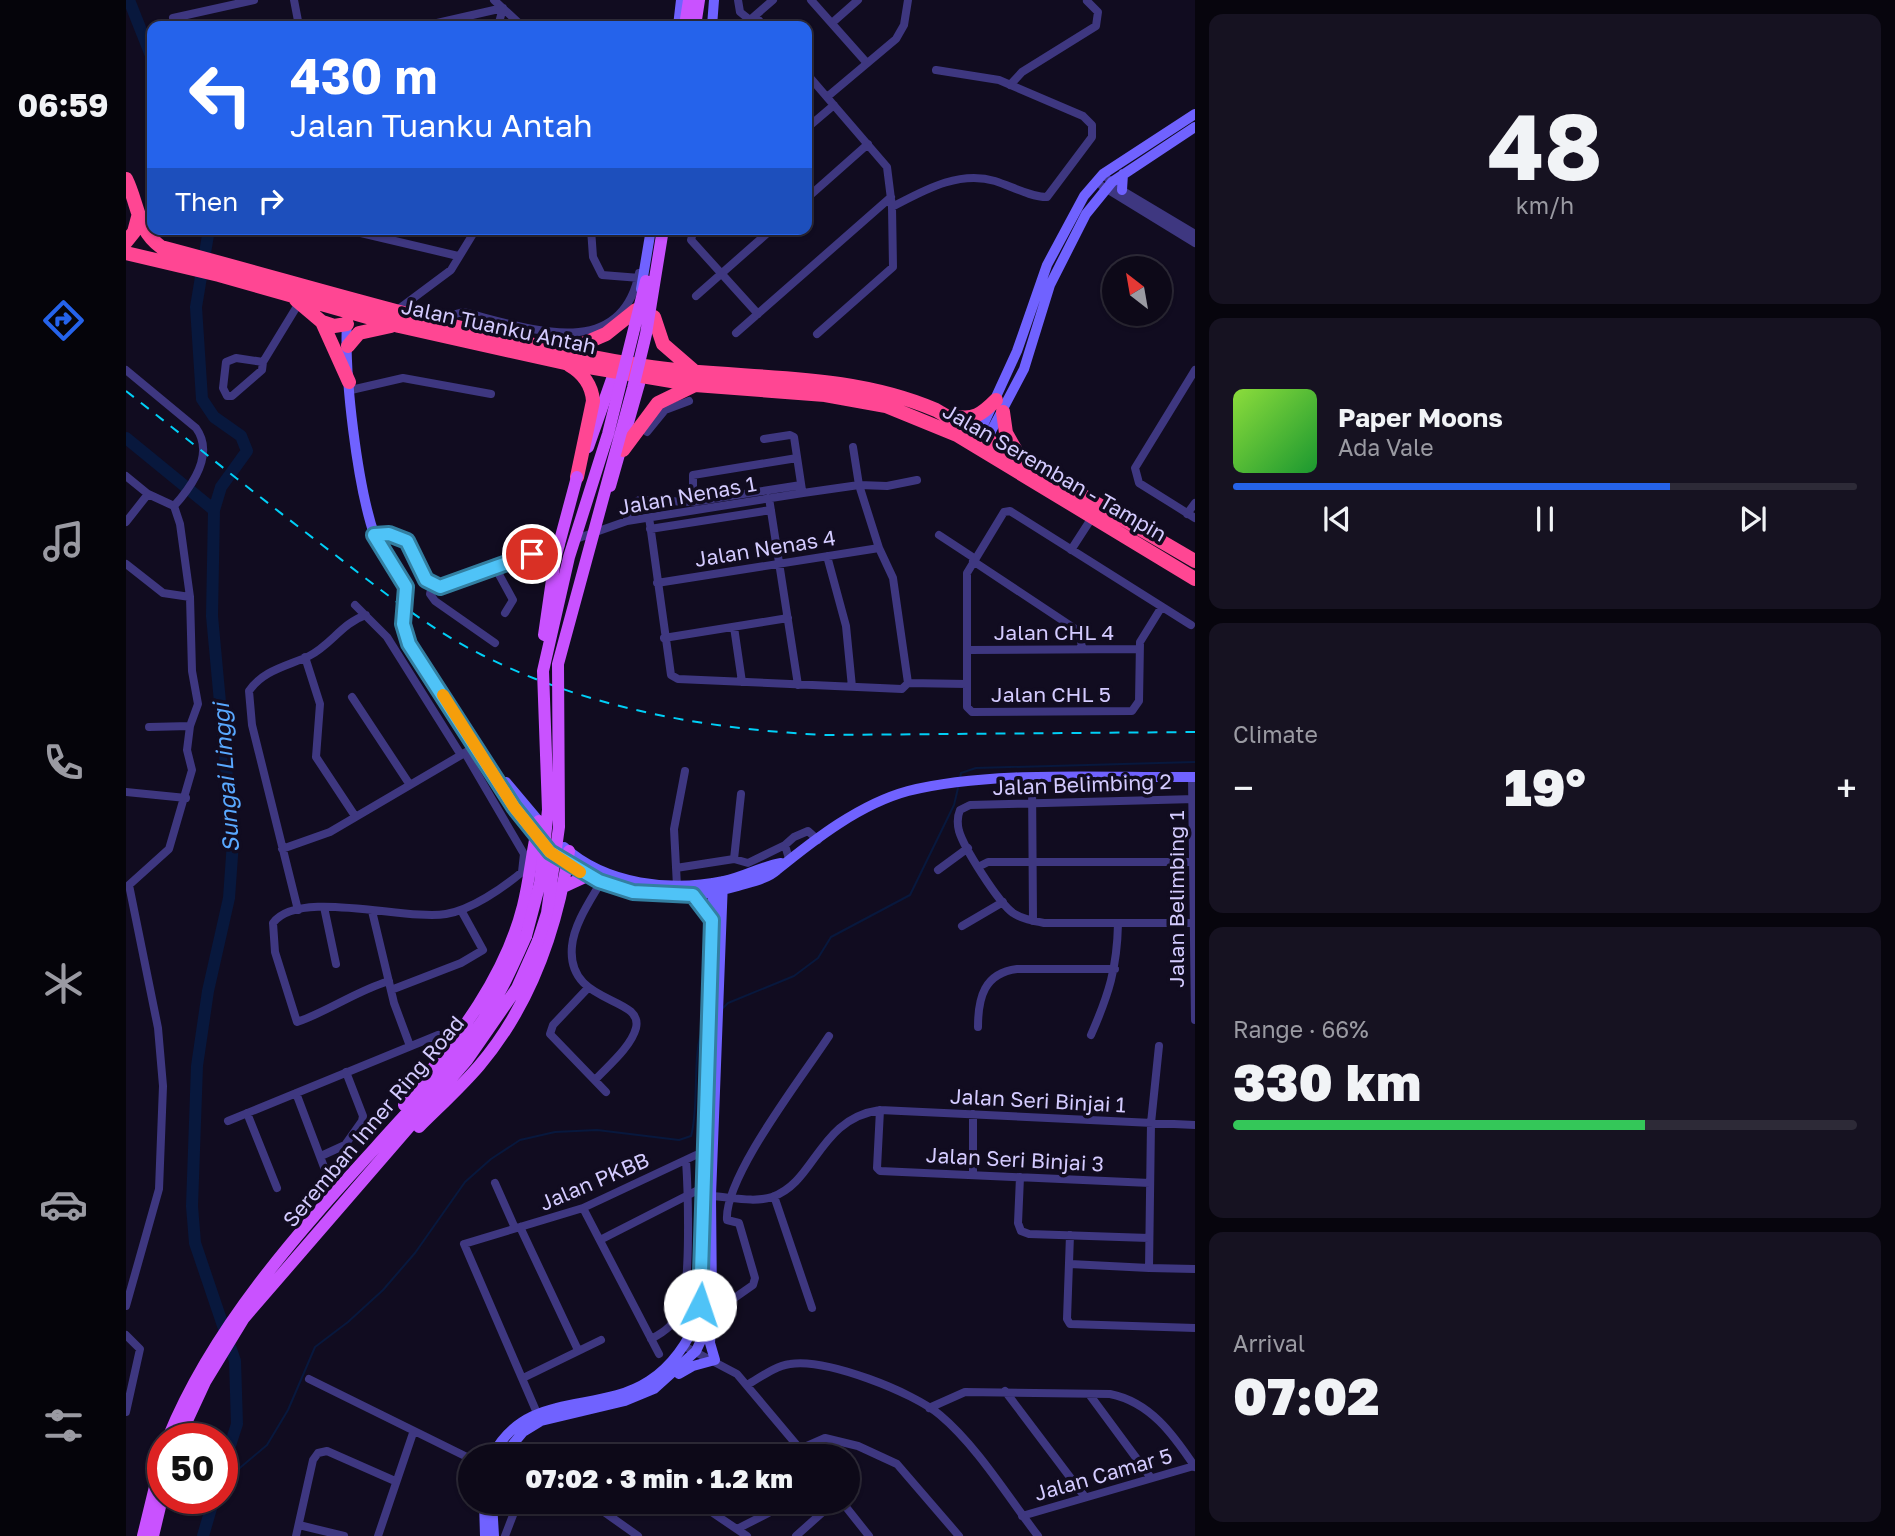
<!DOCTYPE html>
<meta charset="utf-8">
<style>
:root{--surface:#0d0918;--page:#161221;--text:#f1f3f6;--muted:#9a9aa2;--line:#2d2a37;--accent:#2563eb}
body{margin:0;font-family:"Golos Text",sans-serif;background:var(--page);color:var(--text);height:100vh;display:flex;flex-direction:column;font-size:26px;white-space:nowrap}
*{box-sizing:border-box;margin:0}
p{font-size:23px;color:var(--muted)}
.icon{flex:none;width:38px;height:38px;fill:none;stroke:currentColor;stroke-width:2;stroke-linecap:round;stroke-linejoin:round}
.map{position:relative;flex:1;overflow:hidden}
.panel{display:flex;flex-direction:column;gap:14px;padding:14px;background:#07050d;width:700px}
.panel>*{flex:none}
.guide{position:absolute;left:21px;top:21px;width:665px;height:214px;border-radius:14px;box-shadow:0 2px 5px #0004,0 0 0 2px var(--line);background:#2563eb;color:#fff;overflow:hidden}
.needle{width:46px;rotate:329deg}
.fabs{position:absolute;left:976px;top:256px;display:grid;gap:14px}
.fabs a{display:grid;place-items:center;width:70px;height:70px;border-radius:50%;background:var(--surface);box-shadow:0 2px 5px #0004,0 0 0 2px var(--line);font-size:35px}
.speed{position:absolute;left:21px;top:1423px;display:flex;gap:14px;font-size:35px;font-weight:700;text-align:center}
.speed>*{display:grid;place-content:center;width:91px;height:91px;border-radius:50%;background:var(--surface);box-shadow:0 2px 5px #0004,0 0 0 2px var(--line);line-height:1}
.speed .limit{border:10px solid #d22;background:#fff;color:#111}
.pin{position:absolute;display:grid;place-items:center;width:60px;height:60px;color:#fff;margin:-30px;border:4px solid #fff;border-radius:50%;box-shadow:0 2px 7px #0007}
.me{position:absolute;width:77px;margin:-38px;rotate:4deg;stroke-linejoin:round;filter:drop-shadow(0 0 5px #0008)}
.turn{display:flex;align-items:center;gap:24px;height:147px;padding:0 28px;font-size:32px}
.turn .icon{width:91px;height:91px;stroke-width:2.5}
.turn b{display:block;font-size:49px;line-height:60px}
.then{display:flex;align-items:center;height:66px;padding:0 28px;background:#0003;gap:14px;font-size:26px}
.big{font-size:52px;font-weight:800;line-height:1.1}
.panel .tile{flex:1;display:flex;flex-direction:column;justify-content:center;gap:10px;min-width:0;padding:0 24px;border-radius:14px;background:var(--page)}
.panel .dial{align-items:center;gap:0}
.dial b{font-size:91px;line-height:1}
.song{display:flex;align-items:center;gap:21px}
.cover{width:84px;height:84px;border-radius:10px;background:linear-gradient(135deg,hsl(90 70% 55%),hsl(130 70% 35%))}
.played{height:7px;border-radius:4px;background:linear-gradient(90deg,var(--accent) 70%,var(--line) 70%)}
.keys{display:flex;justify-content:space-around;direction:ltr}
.heat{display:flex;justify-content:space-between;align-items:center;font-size:38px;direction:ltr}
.charge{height:10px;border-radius:5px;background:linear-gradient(90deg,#34c759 66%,var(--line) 0)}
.trip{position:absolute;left:332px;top:1444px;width:402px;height:70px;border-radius:35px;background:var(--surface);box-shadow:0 2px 5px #0004,0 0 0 2px var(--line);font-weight:800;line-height:70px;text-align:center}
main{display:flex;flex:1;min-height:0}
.menu{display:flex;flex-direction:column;width:126px;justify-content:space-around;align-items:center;background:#05040a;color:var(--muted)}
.menu .icon{width:49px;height:49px}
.menu .on{color:var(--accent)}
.menu b{font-size:32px;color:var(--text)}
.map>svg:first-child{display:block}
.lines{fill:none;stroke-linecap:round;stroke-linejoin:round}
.stream{stroke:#08183d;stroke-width:2}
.river{stroke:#08183d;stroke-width:12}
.street{stroke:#3e3780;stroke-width:8}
.secondary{stroke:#7062ff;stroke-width:10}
.primary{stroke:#c952ff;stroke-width:12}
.highway{stroke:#ff4693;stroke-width:14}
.rail{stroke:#00cff6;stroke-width:2;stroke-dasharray:10 9;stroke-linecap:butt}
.primary-bridge{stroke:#c952ff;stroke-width:12}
.route-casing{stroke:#337fa1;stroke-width:18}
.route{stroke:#4fc3f7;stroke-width:12}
.slow{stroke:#f59e0b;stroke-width:12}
.labels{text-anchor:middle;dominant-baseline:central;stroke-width:7;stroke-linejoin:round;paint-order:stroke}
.street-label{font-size:21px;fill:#d4cbff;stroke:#110c20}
.water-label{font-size:23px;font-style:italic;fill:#59a8ff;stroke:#110c20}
</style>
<main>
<nav class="menu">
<b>06:59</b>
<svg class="icon on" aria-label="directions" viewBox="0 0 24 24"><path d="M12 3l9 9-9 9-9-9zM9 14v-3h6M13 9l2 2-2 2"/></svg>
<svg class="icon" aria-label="music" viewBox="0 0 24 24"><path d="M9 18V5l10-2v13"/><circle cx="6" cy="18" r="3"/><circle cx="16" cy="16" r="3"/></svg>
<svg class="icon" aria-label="phone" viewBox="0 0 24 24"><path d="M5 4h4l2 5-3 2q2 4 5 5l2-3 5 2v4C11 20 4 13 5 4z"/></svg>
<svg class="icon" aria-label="climate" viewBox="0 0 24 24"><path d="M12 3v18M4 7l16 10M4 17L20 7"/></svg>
<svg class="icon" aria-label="car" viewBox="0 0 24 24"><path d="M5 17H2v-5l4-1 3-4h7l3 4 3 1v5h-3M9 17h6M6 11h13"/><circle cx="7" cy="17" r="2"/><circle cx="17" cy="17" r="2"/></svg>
<svg class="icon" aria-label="filters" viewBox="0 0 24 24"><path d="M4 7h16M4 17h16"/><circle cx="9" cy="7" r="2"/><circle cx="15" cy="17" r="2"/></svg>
</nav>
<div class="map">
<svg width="1069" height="1536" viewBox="0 0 1069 1536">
<rect width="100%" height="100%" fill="#110c20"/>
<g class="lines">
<path class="stream" d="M834,779L835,773L850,768L1069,762
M597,1008L602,1003L668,976L692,958L705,937L784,895L828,805L832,788
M96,1483L141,1445L162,1410L189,1347L222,1322L257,1290L289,1253L339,1182L365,1159L394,1140L429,1132L471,1130L553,1140L565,1136C574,1106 565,1050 578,1027"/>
<path class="river" d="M3,0L26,58
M83,229L70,307L76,399L88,417L115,436L121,451L95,487L88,510L86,616L107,842L103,898L82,991L71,1066L66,1206L69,1243L109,1361L111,1424L96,1470
M0,438L88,510
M77,1536L88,1498"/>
<path class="street" d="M168,0L173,26
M368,0L396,26
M612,0L614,12L624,20L647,0
M685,0L740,62
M629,16L638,26
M47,18L128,0
M706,23L732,0
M298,26L377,8
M372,26L377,8
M681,74L761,167L766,207L767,267L691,334
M884,85L896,72L970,26L972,12L961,1
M701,97L770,39L778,25L782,0
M681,128L708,105
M982,179L997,191L1069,234
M976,186L1069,243
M681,198L742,144
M766,207C797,191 832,170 869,181C885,186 904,197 921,197L966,137V125L957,116L873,80L810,70
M218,229L332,256
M465,229L467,257L476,275L514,278
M568,229L565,240L632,314
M570,296L646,229
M270,311L325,270L350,229
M322,324L326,315L337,312C399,327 495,365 513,273
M610,333L765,197
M137,362L110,358L100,362L97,388L101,396H106L136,370L137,362L173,303
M0,370L70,428C89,454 66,486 48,506
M1069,370L1009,468L1013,483L1069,518
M225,390L277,378L365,394
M521,432L539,410L563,401
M638,439L664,435L668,437L676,490
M0,476L22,494L48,506
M643,498L672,685
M567,502V475L671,458
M1061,514L1069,503
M523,517L545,675L552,679L776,689L782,683L767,578L753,548L733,485L727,447
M501,521L502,507L513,500L567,502L675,485
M0,522L22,494
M524,529L645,510
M248,535L263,534L281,541L300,580L314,587L435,545
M813,535L848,558
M447,540L501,521L677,493L733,485L761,486L791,480
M945,550L967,516
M701,556L720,626L726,687
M847,561L954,632L956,649
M0,564L37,593L64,597
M369,567L387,600L379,613
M531,583L753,548
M306,585L304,594L309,601L369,643
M229,605L261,637L335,755
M1035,608L1014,642L1013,701L1006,711L846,712L841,707V573L878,512L884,511L1065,625
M608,627L616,682
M538,638L662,618
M843,650L1013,649
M179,657L194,704L190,757L229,816
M782,683L841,684
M226,697L284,785
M23,727L64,726
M1066,777L1069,1020
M906,779L907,921
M0,792L60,798
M615,794L608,859L622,863L659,845
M156,849L204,832L342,751
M663,859L659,845L668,837L682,831L692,840
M854,866L862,862H1068
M550,868L608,859
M812,870L842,848
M551,886L548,829L559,771
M198,907L210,964
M172,910L126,725L123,691C137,670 162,666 183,656C205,645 216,623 240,615
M246,911L268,1003L284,1046
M1068,923H918C907,921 896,919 887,913C872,902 838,848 833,831C831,823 831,817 834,810L844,805L1069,799
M836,926L877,902
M263,981C230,991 203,1011 171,1022L149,952L147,923C172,888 280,921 320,914C345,910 377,888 396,872L398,854L339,753
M462,988L427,1025L424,1034L480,1092
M265,990L335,963L357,950L335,910
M852,1027C852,998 858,973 891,969H989
M965,1035C983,994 991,968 992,924
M1033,1046L1025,1123L1023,1268L1069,1269
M469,1080C482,1066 505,1047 510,1028C518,995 440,1006 446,946C448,924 464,901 475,882
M170,1093L198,1167
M754,1110L751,1168L754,1171L1024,1183
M121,1113L151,1188
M847,1114V1174
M102,1121L312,1035
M195,1156L219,1145L236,1121L237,1116L220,1072
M894,1177L892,1223L895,1231L903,1234L1023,1238
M369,1183L389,1228
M585,1196C604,1197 628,1203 646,1197C690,1182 692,1119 754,1110L1069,1125
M648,1196L686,1308
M457,1208L533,1354
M394,1227L452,1350
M944,1235L941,1319L944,1324L1069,1328
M474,1240L576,1188
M944,1264L1023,1268
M586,1296L607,1299L627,1285L629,1278L613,1223L601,1220C598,1177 677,1076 703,1036
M0,1306L33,1189L37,1086L32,1028L3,885L43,849L66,770L61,750L64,726L72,704L66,671L64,597L54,524L48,506
M0,1335L14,1349L0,1412
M525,1339C540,1331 549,1324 555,1308C565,1283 562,1190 560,1160
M558,1346L611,1374L680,1456
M397,1378L475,1340
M183,1379L345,1459
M621,1385C635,1377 649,1366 664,1364C700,1358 787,1392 814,1415C851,1446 882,1497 912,1536
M879,1391L959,1497
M963,1394L1025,1478
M803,1408L839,1392L984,1394C1024,1402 1047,1434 1069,1467
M411,1413L338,1244L457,1208L570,1155H577
M674,1449L699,1438L732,1446L771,1464L833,1536
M464,1502L512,1536
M587,1502L583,1507L587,1513L621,1536
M716,1502L743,1536
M896,1516L1068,1466
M173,1525L218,1536
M611,1529L664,1502
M170,1536L187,1460L192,1453L201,1451L269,1481
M252,1536L287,1433
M379,1536L392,1502
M670,1536L708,1502"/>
<path class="secondary" d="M552,26L555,0
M586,26L588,0
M996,190L997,174
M515,289L525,229
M221,320C218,375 231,485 249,537C255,556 276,567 280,586C284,607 274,619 283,644L388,807L414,838
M853,434L891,351L921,265L958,196L977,174L1069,114
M861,439L898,369L924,285L960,214L986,182L1069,127
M380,782L417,826
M438,847C480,885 545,892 598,881C618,877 636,866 655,863
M435,859C486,896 552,904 612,886C625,882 641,879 651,870C689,839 734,804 782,791C865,770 982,778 1069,777
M567,895L586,920
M553,1374L567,1366L589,1360L584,1343L585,1325
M366,1456C401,1389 471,1415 523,1381C545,1367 563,1342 571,1318C583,1276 574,1229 576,1186C578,1102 585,1019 585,936C585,918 588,900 586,883
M377,1456L397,1432L415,1421L499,1401L528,1389L570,1351L578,1334L586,1302L585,1196L597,881
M358,1502L359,1536
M366,1502L368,1536"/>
<path class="primary" d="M559,26L563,0
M569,26L573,0
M462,447L492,362
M484,486L518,366
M435,888L461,876
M278,1105C326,1044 378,982 397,906C404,878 406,849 413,821
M293,1127C313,1107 334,1088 353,1066C405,1005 431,929 443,851
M42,1438C87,1327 170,1235 250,1147C283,1110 318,1074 347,1034C370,1004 385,970 400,936
M53,1438L79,1382L118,1318L341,1060L391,988L412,941
M17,1536L37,1454
M27,1536L37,1494"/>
<path class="highway" d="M0,179C12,203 11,230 35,247C195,289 354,340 518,366C616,381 717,370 810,410L1069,561
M0,242L8,232L12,217
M0,253L93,275L273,326L439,363L569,385L699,395L760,406L831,435L1069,579
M170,300L196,322L223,382
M528,317L537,344L567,370
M196,322L208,326L221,324
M222,346L233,333L265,326
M443,350L480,334L510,310
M443,365C457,373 466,386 467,401L451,477
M877,412L880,433L893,456
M828,416C847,421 856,414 870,400
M497,450L532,403L567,386"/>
<path class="rail" d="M0,391C69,445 138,501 208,554C255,590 303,629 356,655C463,709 581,729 699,735L1069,732"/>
<path class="primary-bridge" d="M418,635L429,559L451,477
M400,936L414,883L422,810L417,671L443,557L482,434L520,281
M412,941L421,913L433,827L432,664L507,388L520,334L537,229"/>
</g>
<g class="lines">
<g class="route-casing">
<path id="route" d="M406,554L314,587L300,580L281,541L263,534L248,535L280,587L277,624L283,644L388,807L424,852L473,881L507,892L567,895L586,920L574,1305"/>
</g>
<use href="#route" class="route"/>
<path class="slow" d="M317,695L388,807L424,852L454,872"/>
</g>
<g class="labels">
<g class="street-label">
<text transform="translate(373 326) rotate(12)">Jalan Tuanku Antah</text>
<text transform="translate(929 472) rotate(30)">Jalan Seremban - Tampin</text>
<text transform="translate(561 495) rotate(-10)">Jalan Nenas 1</text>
<text transform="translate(639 548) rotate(-9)">Jalan Nenas 4</text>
<text x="928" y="632">Jalan CHL 4</text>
<text x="925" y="694">Jalan CHL 5</text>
<text transform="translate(956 784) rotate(-2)">Jalan Belimbing 2</text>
<text transform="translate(1050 899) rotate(-90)">Jalan Belimbing 1</text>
<text transform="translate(912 1100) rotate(3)">Jalan Seri Binjai 1</text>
<text transform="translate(247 1121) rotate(-50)">Seremban Inner Ring Road</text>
<text transform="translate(889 1159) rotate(3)">Jalan Seri Binjai 3</text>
<text transform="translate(468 1181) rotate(-23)">Jalan PKBB</text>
<text transform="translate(977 1474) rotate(-16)">Jalan Camar 5</text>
</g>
<g class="water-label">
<text transform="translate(99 778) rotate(-94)">Sungai Linggi</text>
</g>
</g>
</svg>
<div class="fabs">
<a><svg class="needle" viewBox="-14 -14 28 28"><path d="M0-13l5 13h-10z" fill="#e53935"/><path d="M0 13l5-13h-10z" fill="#9a9aa2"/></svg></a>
</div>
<div class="speed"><div class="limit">50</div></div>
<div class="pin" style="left:406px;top:554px;background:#d93025"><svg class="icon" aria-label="arrive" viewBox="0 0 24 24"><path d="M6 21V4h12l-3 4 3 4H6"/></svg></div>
<svg class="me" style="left:574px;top:1305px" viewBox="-20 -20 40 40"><circle r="19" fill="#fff"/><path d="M0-13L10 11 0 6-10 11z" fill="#4fc3f7"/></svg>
<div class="trip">07:02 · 3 min · 1.2 km</div>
<div class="guide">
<div class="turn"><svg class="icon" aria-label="left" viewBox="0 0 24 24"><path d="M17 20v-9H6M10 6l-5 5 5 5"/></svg><div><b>430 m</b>Jalan Tuanku Antah</div></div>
<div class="then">Then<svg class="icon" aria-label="right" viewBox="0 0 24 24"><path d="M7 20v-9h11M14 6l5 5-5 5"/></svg></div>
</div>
</div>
<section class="panel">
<div class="tile dial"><b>48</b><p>km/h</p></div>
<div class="tile">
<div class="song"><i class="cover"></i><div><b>Paper Moons</b><p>Ada Vale</p></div></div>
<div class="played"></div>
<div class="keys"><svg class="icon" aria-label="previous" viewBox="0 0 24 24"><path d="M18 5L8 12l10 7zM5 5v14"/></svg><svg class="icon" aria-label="pause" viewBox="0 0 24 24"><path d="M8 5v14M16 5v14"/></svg><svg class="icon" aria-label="next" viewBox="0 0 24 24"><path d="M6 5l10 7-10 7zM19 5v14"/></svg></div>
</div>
<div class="tile"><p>Climate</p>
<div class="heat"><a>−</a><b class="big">19°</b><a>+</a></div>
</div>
<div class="tile"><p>Range · 66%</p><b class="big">330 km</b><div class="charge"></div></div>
<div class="tile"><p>Arrival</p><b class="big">07:02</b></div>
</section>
</main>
